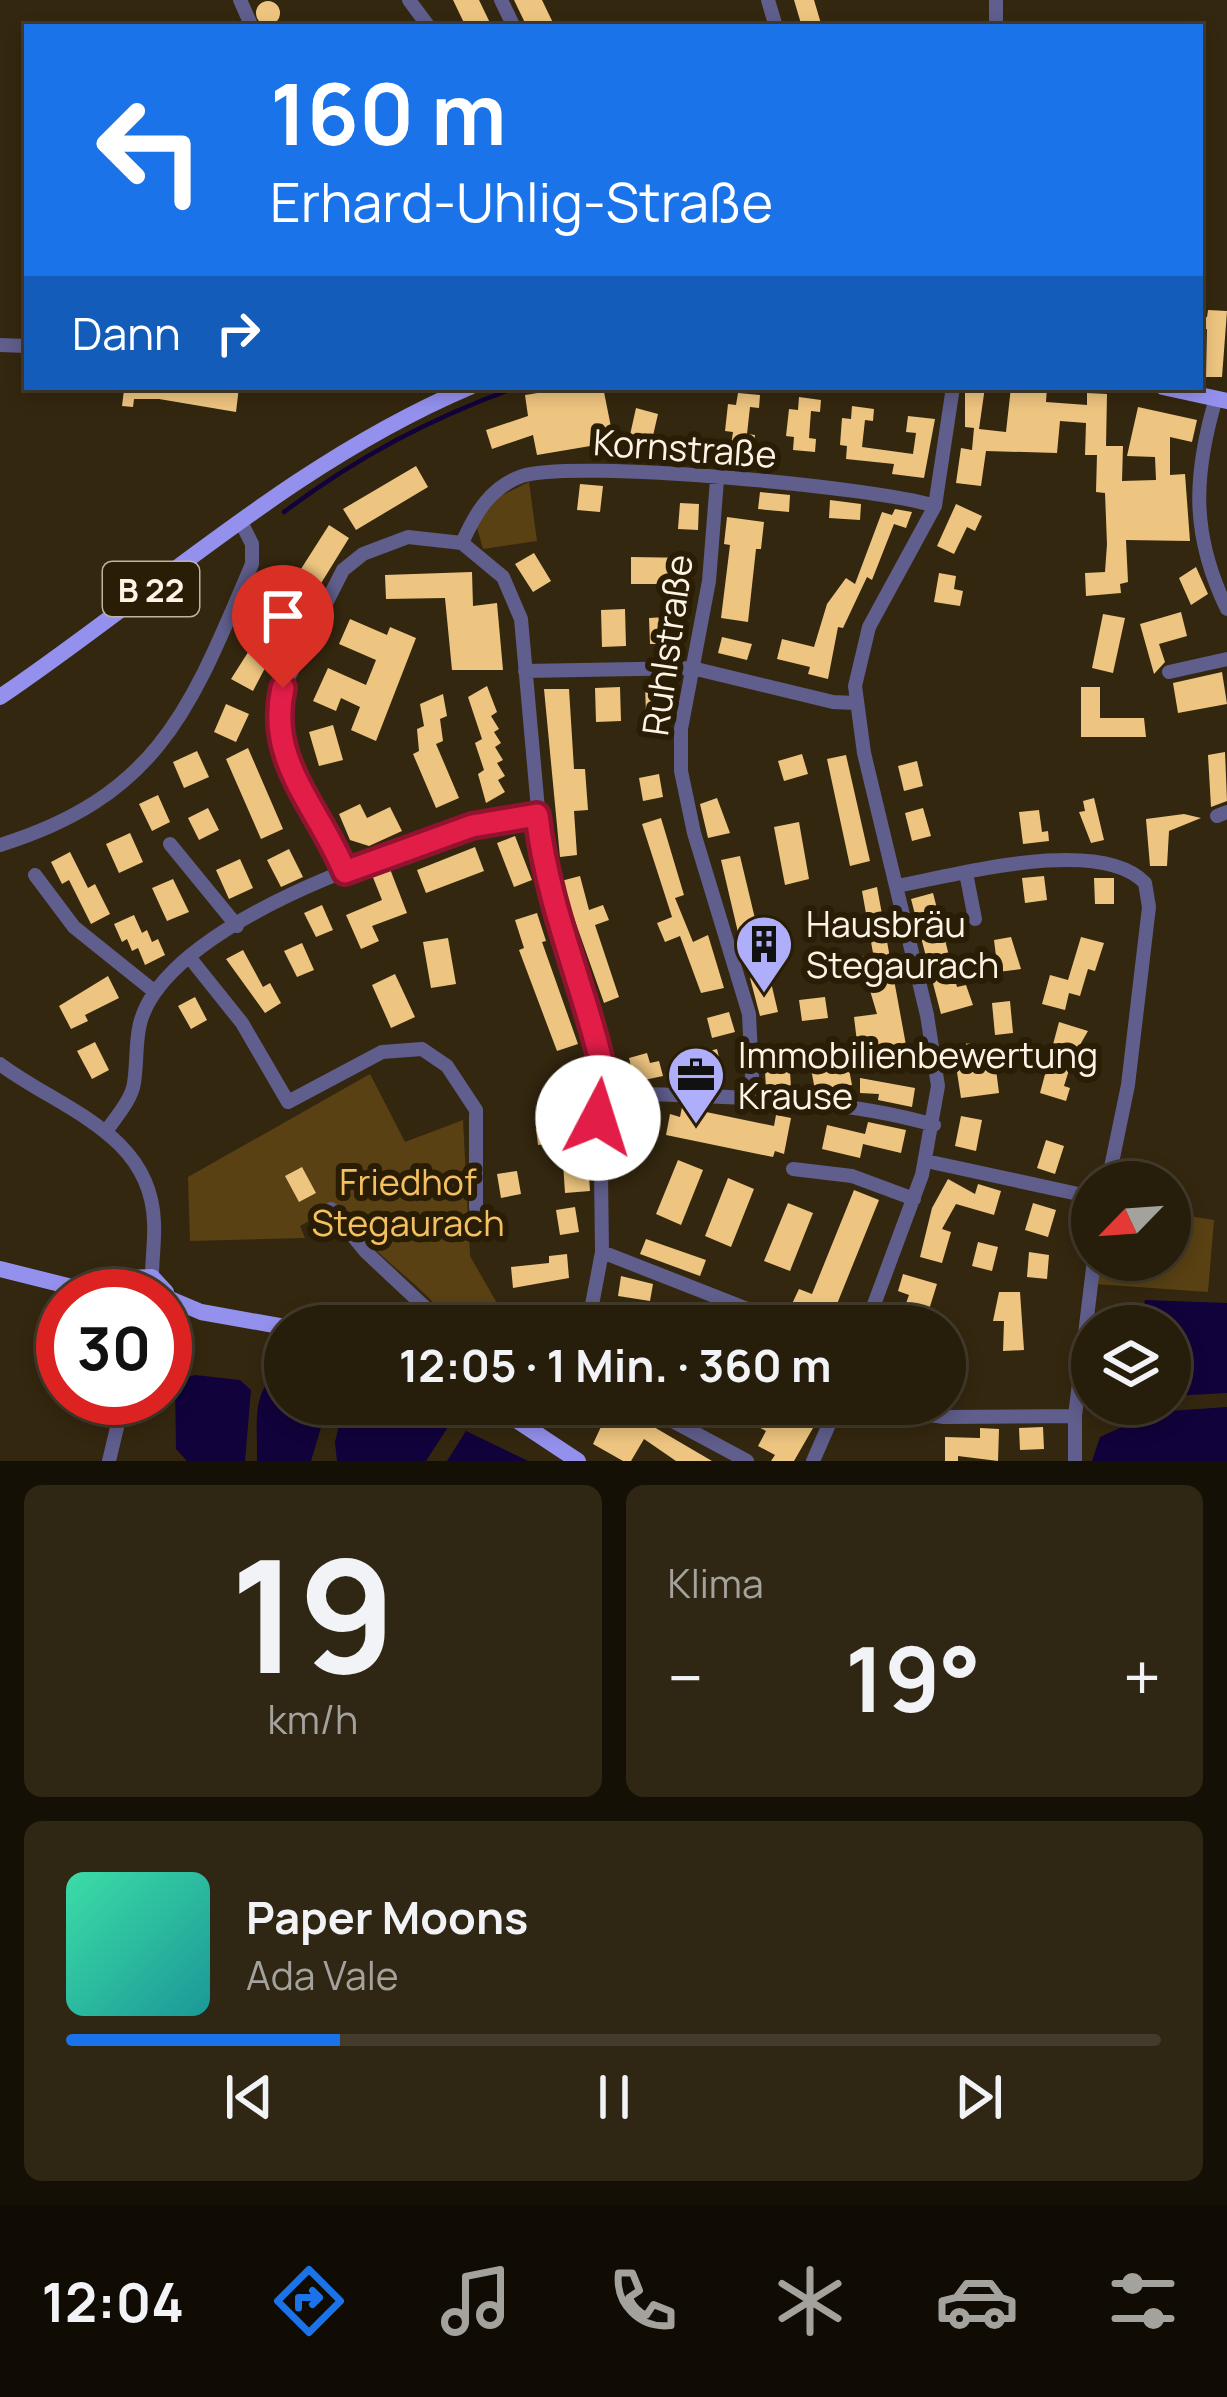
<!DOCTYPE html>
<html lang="de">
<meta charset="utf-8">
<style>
:root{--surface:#271d0b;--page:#2f2614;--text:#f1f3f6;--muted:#a4a29d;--line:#433b2c;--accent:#1a73e8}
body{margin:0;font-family:Manrope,sans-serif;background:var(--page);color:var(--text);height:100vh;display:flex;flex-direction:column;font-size:45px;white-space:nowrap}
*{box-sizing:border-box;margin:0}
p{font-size:39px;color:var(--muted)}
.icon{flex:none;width:66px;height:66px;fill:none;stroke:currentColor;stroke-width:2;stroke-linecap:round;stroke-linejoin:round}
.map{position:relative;height:1461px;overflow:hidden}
.panel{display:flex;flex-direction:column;gap:24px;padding:24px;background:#151006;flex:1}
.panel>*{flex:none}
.hud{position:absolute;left:24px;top:24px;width:1179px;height:366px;border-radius:0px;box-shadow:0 6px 18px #0003,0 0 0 3px var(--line);background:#1a73e8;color:#fff;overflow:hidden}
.needle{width:78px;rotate:245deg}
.controls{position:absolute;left:1071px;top:1161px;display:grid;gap:24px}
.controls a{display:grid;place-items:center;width:120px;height:120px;border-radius:50%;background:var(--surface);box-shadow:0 6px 18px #0003,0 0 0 3px var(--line);font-size:60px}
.speed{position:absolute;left:36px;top:1269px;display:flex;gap:24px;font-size:60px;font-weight:700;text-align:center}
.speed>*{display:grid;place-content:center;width:156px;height:156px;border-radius:50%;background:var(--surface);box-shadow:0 6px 18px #0003,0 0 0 3px var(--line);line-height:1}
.speed .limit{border:18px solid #d22;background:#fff;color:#111}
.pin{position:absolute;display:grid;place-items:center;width:102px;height:102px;color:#fff;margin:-123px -51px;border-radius:50% 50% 50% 0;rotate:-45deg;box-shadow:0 0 12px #0007}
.pin .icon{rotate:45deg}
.me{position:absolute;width:132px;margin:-66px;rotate:5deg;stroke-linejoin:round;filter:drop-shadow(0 0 9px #0008)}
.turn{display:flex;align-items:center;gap:42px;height:252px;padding:0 48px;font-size:54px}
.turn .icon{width:156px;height:156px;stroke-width:2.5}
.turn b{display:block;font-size:84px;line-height:102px}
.then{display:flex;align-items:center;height:114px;padding:0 48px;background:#0003;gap:24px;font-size:45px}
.big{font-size:90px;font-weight:700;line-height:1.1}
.panel .widget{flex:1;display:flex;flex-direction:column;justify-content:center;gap:18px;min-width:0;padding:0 42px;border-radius:18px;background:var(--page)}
.panel .dial{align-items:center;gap:0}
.dial b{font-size:156px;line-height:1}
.song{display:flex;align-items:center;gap:36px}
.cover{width:144px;height:144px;border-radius:18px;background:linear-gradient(135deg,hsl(160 70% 55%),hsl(180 70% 35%))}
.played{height:12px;border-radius:6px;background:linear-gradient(90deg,var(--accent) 25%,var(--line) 25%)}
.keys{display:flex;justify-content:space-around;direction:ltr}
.heat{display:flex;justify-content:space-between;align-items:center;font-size:66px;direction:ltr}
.panel .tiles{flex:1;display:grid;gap:24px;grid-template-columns:1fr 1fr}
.widget:last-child{grid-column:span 2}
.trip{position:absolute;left:264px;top:1305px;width:702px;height:120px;border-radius:60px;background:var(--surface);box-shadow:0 6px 18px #0003,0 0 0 3px var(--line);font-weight:700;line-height:120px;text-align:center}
.tab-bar{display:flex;height:192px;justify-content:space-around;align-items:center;background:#100c04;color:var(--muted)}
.tab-bar .icon{width:84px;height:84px}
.tab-bar .current{color:var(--accent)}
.tab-bar b{font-size:54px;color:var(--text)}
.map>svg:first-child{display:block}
.green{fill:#594114}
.water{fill:#11023b}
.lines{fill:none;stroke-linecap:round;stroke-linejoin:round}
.stream{stroke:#11023b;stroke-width:4.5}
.building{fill:#eec580}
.minor{stroke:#5f5e8c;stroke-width:14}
.major{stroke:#9491ee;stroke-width:16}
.route-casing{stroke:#92132f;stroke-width:30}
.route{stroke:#e11d48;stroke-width:21}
.labels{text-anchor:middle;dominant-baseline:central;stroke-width:12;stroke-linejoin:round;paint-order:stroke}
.shield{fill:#2a1d06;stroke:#beb4a3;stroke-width:3}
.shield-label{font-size:33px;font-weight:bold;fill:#fdf4e6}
.street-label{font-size:36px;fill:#fdf4e6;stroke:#2a1d06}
.poi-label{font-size:36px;fill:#fdf4e6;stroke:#2a1d06;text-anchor:start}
.park-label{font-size:36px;fill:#f5c05f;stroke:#2a1d06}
</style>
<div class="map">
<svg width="1227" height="1461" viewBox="0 0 1227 1461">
<rect width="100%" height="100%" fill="#34270f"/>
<path class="green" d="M529,482L537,541L483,549L476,524L498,497Z
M370,1074L405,1142L463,1120L470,1256L510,1326H453C421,1280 366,1254 339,1204L300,1226L305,1238L190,1241L188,1177Z
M1170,1213L1214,1220L1208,1292L1095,1284L1097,1260H1170Z"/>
<path class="water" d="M1145,1300L1227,1303V1393L1170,1396V1326H1139Z
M285,1369V1404H328L311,1461H257C258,1427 249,1385 285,1369Z
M195,1375L240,1380L251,1390L245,1461H187L176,1449L175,1381Z
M344,1404H420L449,1414L450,1424L426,1461H337L335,1442Z
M1227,1407V1461H1092L1100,1437L1155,1412Z
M466,1431L528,1461H447Z"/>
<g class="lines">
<path class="stream" d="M284,512C357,457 431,418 517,387"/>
</g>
<path class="building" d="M453,0H479L492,27H466Z
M514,0H542L555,27H527Z
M794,0H814L822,27H802Z
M256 13a12 12 0 1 1 24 0a12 12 0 1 1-24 0Z
M1208,310L1227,311L1222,377H1206L1207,329L1200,331V319L1207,317Z
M136,387H239L236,412L159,399H134L133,407L122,406L124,390L135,392Z
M576,387H603L614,442L537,455L533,435L492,449L486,430L528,416L525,395Z
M965,387H985L979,429L1006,432L1011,387H1047L1046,402L1087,405V393L1107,394L1106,446H1123L1122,481L1156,480L1155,457L1127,456L1138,407L1197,420L1192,442L1170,437V475L1185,474L1190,541L1126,540L1128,582L1120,584L1121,593L1086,596L1085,573L1105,572L1107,544L1105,493L1096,492L1097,455H1085L1086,423L1060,421L1057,453L986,451L981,486L956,483L961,448L972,450L974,428L965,427Z
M738,393L760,395L759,408L750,407L747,434L755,435L753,448L731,445L733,432L725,431L728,404L736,405Z
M799,397L821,400L820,412L811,411L809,438L816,439L815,452L793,450L794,437L786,436L789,409L798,410Z
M852,406L874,409L873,421L865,420L862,447L913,454L916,433L906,432L908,416L935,419L924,478L892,474L894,464L846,459L847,446L840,445L842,418L851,419Z
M636,408L658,414L652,440L630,435Z
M416,466L428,487L356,530L343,509Z
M580,484L603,486L600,512L577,510Z
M760,492L790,495L789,512L758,509Z
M830,500L861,504L860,520L829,518Z
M680,503L699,504L698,530L678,529Z
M956,504L982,516L975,531L967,527L954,554L937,546Z
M895,509L912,512L906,528L894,524L872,580L867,577L843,628L838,627L828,679L808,674L810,667L777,659L782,639L814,647L827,604L846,578L855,584L882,512L892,515Z
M727,517L764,522L761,549H756L748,622L721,618L730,545L724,544Z
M329,525L349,538L278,653L274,651L253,691L231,679Z
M534,553L551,581L533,592L515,564Z
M631,557L693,558L692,584H631Z
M1196,567L1208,594L1191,605L1179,578Z
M472,572L473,606L497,603L503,670H452L445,598L386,599L385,575Z
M939,573L956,576L954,589L963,591L960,606L934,602Z
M625,609L626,646L602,647L601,610Z
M1181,612L1187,636L1159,644L1165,662L1154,674L1140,624Z
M1103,614L1125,618L1113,673L1092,668Z
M666,617L669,644H650L649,618Z
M350,619L387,635L390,627L416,638L376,741L351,730L360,707L341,698L336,711L313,701L328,668L366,685L376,660L339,644Z
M722,637L752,644L747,660L718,653Z
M1222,672L1227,704L1178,713L1173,683Z
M668,684L669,713L646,714L645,685Z
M487,686L497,712L491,716L499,729L494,732L501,743L495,747L503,760L497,763L505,776L498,780L505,792L486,803L478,774L484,770L475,743L482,739L468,697Z
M620,687L621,721L596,722L595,688Z
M1081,687H1100V718H1144L1146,737H1081Z
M544,689H569L574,769H585L588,810L574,811L577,855L560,857Z
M443,694L447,716L440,719L443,741L436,744L459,798L436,808L413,754L419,751L417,729L424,726L420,704Z
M226,704L249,714L236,742L214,732Z
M333,725L343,760L319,766L309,732Z
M248,748L283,829L261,839L226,759Z
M197,751L209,777L184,788L173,762Z
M1225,752L1227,801L1211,807L1208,755Z
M802,754L808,774L784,781L778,761Z
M846,755L870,861L850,866L827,759Z
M917,761L923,786L904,791L898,766Z
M659,774L663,797L643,801L639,778Z
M158,795L170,822L152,831L139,804Z
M717,798L730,833L708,838L700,804Z
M1094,798L1104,840L1091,843L1079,812L1085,811L1083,801Z
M360,804L367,818L390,807L402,831L369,846L350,840L339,814Z
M208,808L219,830L199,840L188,818Z
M923,808L931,836L912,841L905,813Z
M1039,810L1042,832L1048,831L1049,841L1023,844L1019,812Z
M1184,814L1201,818L1169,831L1167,866H1150L1146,819Z
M661,818L684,895L675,898L693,942L708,935L724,988L701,993L680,936L665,942L657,923L672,917L642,824Z
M799,822L809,879L785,885L774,827Z
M130,833L143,862L119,873L106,844Z
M515,836L532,880L514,887L497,843Z
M475,847L484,871L426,893L417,870Z
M289,849L303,877L281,887L267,860Z
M70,852L88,888L95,884L110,914L91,924L69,880L62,884L51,862Z
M740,856L763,952L744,958L721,860Z
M240,859L253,888L229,899L216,870Z
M390,869L407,913L372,926L379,941L361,949L346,915L382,900L372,875Z
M580,876L589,910L603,905L609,920L595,925L619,997L604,1003L561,881Z
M1044,876L1047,900L1025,903L1022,878Z
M1094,878H1114V904H1095Z
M173,879L189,912L167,921L152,888Z
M877,887L910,1067L879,1071L875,1039L857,1042L854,1017L877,1014L860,957L873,953L862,891Z
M933,893L957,987L966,985L973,1005L941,1014L911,899Z
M322,905L333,930L316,937L304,913Z
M537,913L546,941L542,942L578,1044L557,1051L519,950L524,948L515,920Z
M134,915L142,933L147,930L152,942L158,939L165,955L145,965L138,948L132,951L127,939L122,942L114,924Z
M1011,937L1021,969L998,972L994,940Z
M1081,937L1104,943L1095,971L1088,969L1080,996L1069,993L1065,1010L1042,1004L1050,975L1068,980Z
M448,938L456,984L431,988L423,942Z
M302,943L314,970L297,977L284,951Z
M243,950L263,987L270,983L281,1003L265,1013L226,959Z
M395,974L415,1017L391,1028L372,985Z
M769,974L778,1012L760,1016L750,978Z
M108,976L119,998L85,1015L88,1021L71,1029L59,1006Z
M195,997L207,1020L191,1029L178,1006Z
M825,997L828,1018L802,1021L799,1000Z
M1010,1001L1013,1033L995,1035L992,1003Z
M729,1012L735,1032L712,1038L707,1018Z
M1059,1022L1088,1031L1073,1057L1064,1086L1070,1088L1066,1101L1040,1093Z
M95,1042L109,1070L92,1079L77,1051Z
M971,1043L975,1071L996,1069L999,1093L961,1098L953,1046Z
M717,1049L722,1070L690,1078L685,1057Z
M647,1053L650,1063L659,1061L663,1076L635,1082L629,1058Z
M789,1054L791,1088H766L764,1055Z
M848,1064L852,1085L815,1090L811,1069Z
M860,1078L915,1088L912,1107L878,1100L879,1094L860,1093Z
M564,1105L569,1141L538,1145L536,1129L547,1127L544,1107Z
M682,1107L774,1126L776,1115L791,1118L784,1154L775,1151L773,1157L666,1135L670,1114L680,1117Z
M961,1116L982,1120L976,1151L955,1146Z
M868,1122L906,1130L901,1153L863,1144L860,1158L822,1149L827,1125L865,1134Z
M1046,1140L1064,1146L1055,1174L1037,1168Z
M588,1160L590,1191L565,1193L563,1162Z
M678,1160L703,1170L681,1225L656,1214Z
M302,1167L316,1193L299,1202L285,1176Z
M517,1171L521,1194L501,1198L497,1174Z
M728,1178L754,1189L731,1247L705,1236Z
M948,1179L975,1194L978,1184L1001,1191L994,1215L956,1204L942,1229L951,1232L942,1263L920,1257L932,1208Z
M854,1190L879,1200L837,1304L853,1311L846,1326H840L791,1306L799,1289L812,1294Z
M788,1203L813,1213L790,1271L764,1261Z
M1033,1203L1056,1210L1048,1237L1025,1230Z
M575,1207L579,1232L560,1235L556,1210Z
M646,1239L706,1260L700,1276L640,1254Z
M978,1242L998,1247L992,1271L972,1266Z
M1029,1252L1049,1255L1047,1279L1027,1277Z
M567,1254L569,1278L513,1288L511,1267L549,1263V1256Z
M903,1274L937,1284L927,1316L904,1309L909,1295L898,1291Z
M621,1276L653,1284L650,1301L618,1296Z
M999,1292H1020L1024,1350L1003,1351L1004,1321H993Z
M535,1309L579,1310L577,1326H534Z
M611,1405L642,1420L712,1461H676L644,1439L631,1461H623L593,1444Z
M790,1415L813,1428L794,1461H771L775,1455L758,1446L766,1431L757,1426L763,1416L784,1427Z
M1043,1427L1044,1449L1020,1450L1019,1428Z
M980,1428L999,1429L998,1461L958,1456V1461H945V1437L980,1438Z"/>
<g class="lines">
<path class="minor" d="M240,0L252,27
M409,0L429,27
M501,0L514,27
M768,0L776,27
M996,27V0
M0,345L27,346
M1216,398C1193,476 1191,535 1227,609
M717,480L709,581L681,729V771L694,833L749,1014L753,1097
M462,543C475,514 490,487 522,476C575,459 876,487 935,506
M525,671L692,668L833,702L855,703
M1169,672L1227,659
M1217,816L1227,812
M170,844L237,926
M0,845C160,795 191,707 252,564V544L241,522
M345,872L283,758L277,714L283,688L343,570L363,554L408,537L462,543L503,577L521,619L543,865L608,1093
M966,873L975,919
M35,875L74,927L155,992
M897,886C956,875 1100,835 1145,883L1149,907L1128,1085L1108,1182
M190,958L242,1023L288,1102L382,1052L422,1049L447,1066L476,1110V1208
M0,1064C60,1109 151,1133 154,1222C155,1240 152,1259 152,1277
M107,1130C116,1117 132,1099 134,1083C139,1050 132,1026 153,995C214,904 432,833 537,815
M926,1161L1092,1197
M793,1169L852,1176L914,1199
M331,1209L366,1252L445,1326
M602,1252L791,1326
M588,1326L602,1252L600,1092C713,1098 825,1094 934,1125
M866,1326L922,1175L938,1086L927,1015L864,753L855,686L869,627L935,506L953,387
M641,1404L747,1461
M851,1404L944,1417L1075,1416
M536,1431L542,1404
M109,1461L124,1398
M813,1461L838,1404
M1075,1461V1416L1094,1260"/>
<path class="major" d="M1163,387L1227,401
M0,697C155,592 295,461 470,387
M0,1269L80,1289L117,1290
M116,1296L129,1278L152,1277L166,1292L165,1315
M168,1298L201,1312L285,1327
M492,1404L578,1461"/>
</g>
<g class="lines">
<g class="route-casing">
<path id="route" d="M283,688C266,761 319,808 345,872L472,826L537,815C549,916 589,995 608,1093H600L598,1118"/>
</g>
<use href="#route" class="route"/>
</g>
<defs>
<g id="building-pin" transform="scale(3)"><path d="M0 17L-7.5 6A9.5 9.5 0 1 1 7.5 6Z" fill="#afaefa" stroke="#2a1d06"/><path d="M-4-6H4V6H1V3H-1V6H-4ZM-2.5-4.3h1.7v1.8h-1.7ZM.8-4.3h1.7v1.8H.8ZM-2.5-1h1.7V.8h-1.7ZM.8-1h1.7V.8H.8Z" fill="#111"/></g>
<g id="office-pin" transform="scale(3)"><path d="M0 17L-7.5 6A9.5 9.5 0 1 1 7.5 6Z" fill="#afaefa" stroke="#2a1d06"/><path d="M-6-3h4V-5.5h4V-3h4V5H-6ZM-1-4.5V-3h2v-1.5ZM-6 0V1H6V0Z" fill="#111"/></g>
</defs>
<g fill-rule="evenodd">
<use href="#building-pin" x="764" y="944"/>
<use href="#office-pin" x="696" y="1075"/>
</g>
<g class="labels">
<rect class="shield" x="103" y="562" width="96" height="54" rx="9"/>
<g class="shield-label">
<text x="151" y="589">B 22</text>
</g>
<g class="street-label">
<text transform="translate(685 448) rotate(4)">Kornstraße</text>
<text transform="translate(667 645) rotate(-82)">Ruhlstraße</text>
</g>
<g class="poi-label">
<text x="806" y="923">Hausbräu<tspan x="806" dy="41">Stegaurach</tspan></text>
<text x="738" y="1054">Immobilienbewertung<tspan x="738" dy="41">Krause</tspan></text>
</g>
<g class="park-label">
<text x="408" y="1181">Friedhof<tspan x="408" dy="41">Stegaurach</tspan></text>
</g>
</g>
</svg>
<div class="controls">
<a><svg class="needle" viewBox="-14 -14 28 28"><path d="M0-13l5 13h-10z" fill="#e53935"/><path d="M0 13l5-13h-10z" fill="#a4a29d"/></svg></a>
<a><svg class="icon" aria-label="layers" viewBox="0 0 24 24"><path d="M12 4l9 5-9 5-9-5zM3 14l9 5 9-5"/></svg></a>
</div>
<div class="speed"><div class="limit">30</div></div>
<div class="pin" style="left:283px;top:688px;background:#d93025"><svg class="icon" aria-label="arrive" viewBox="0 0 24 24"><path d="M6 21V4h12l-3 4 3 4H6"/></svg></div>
<svg class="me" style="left:598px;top:1118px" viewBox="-20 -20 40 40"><circle r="19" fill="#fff"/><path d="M0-13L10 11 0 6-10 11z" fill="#e11d48"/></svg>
<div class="trip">12:05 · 1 Min. · 360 m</div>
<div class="hud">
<div class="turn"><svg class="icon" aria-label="left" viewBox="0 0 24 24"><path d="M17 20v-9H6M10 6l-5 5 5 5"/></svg><div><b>160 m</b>Erhard-Uhlig-Straße</div></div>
<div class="then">Dann<svg class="icon" aria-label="right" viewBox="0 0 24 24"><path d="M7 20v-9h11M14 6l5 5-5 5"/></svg></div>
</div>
</div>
<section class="panel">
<div class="tiles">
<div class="widget dial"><b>19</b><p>km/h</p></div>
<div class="widget"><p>Klima</p>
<div class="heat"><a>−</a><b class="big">19°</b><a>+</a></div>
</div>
<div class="widget">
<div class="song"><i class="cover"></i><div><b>Paper Moons</b><p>Ada Vale</p></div></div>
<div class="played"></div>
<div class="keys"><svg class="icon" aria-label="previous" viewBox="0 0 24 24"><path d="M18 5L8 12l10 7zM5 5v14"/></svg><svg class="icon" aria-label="pause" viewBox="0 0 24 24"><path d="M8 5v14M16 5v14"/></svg><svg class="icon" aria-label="next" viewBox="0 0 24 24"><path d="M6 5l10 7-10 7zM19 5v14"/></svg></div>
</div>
</div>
</section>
<nav class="tab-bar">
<b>12:04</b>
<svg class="icon current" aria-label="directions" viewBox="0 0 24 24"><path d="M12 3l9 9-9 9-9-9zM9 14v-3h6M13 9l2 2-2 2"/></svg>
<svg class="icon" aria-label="music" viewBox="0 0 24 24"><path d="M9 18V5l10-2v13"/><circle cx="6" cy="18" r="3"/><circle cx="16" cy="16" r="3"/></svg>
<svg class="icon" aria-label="phone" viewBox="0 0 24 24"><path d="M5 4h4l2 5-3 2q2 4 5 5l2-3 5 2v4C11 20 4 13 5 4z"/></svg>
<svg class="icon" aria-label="climate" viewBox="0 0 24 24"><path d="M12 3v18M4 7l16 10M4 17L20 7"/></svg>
<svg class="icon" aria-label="car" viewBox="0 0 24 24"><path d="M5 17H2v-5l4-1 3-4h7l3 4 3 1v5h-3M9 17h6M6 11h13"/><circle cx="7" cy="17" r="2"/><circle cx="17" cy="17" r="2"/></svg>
<svg class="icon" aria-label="filters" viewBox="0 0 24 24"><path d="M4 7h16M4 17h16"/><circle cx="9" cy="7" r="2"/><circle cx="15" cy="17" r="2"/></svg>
</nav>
